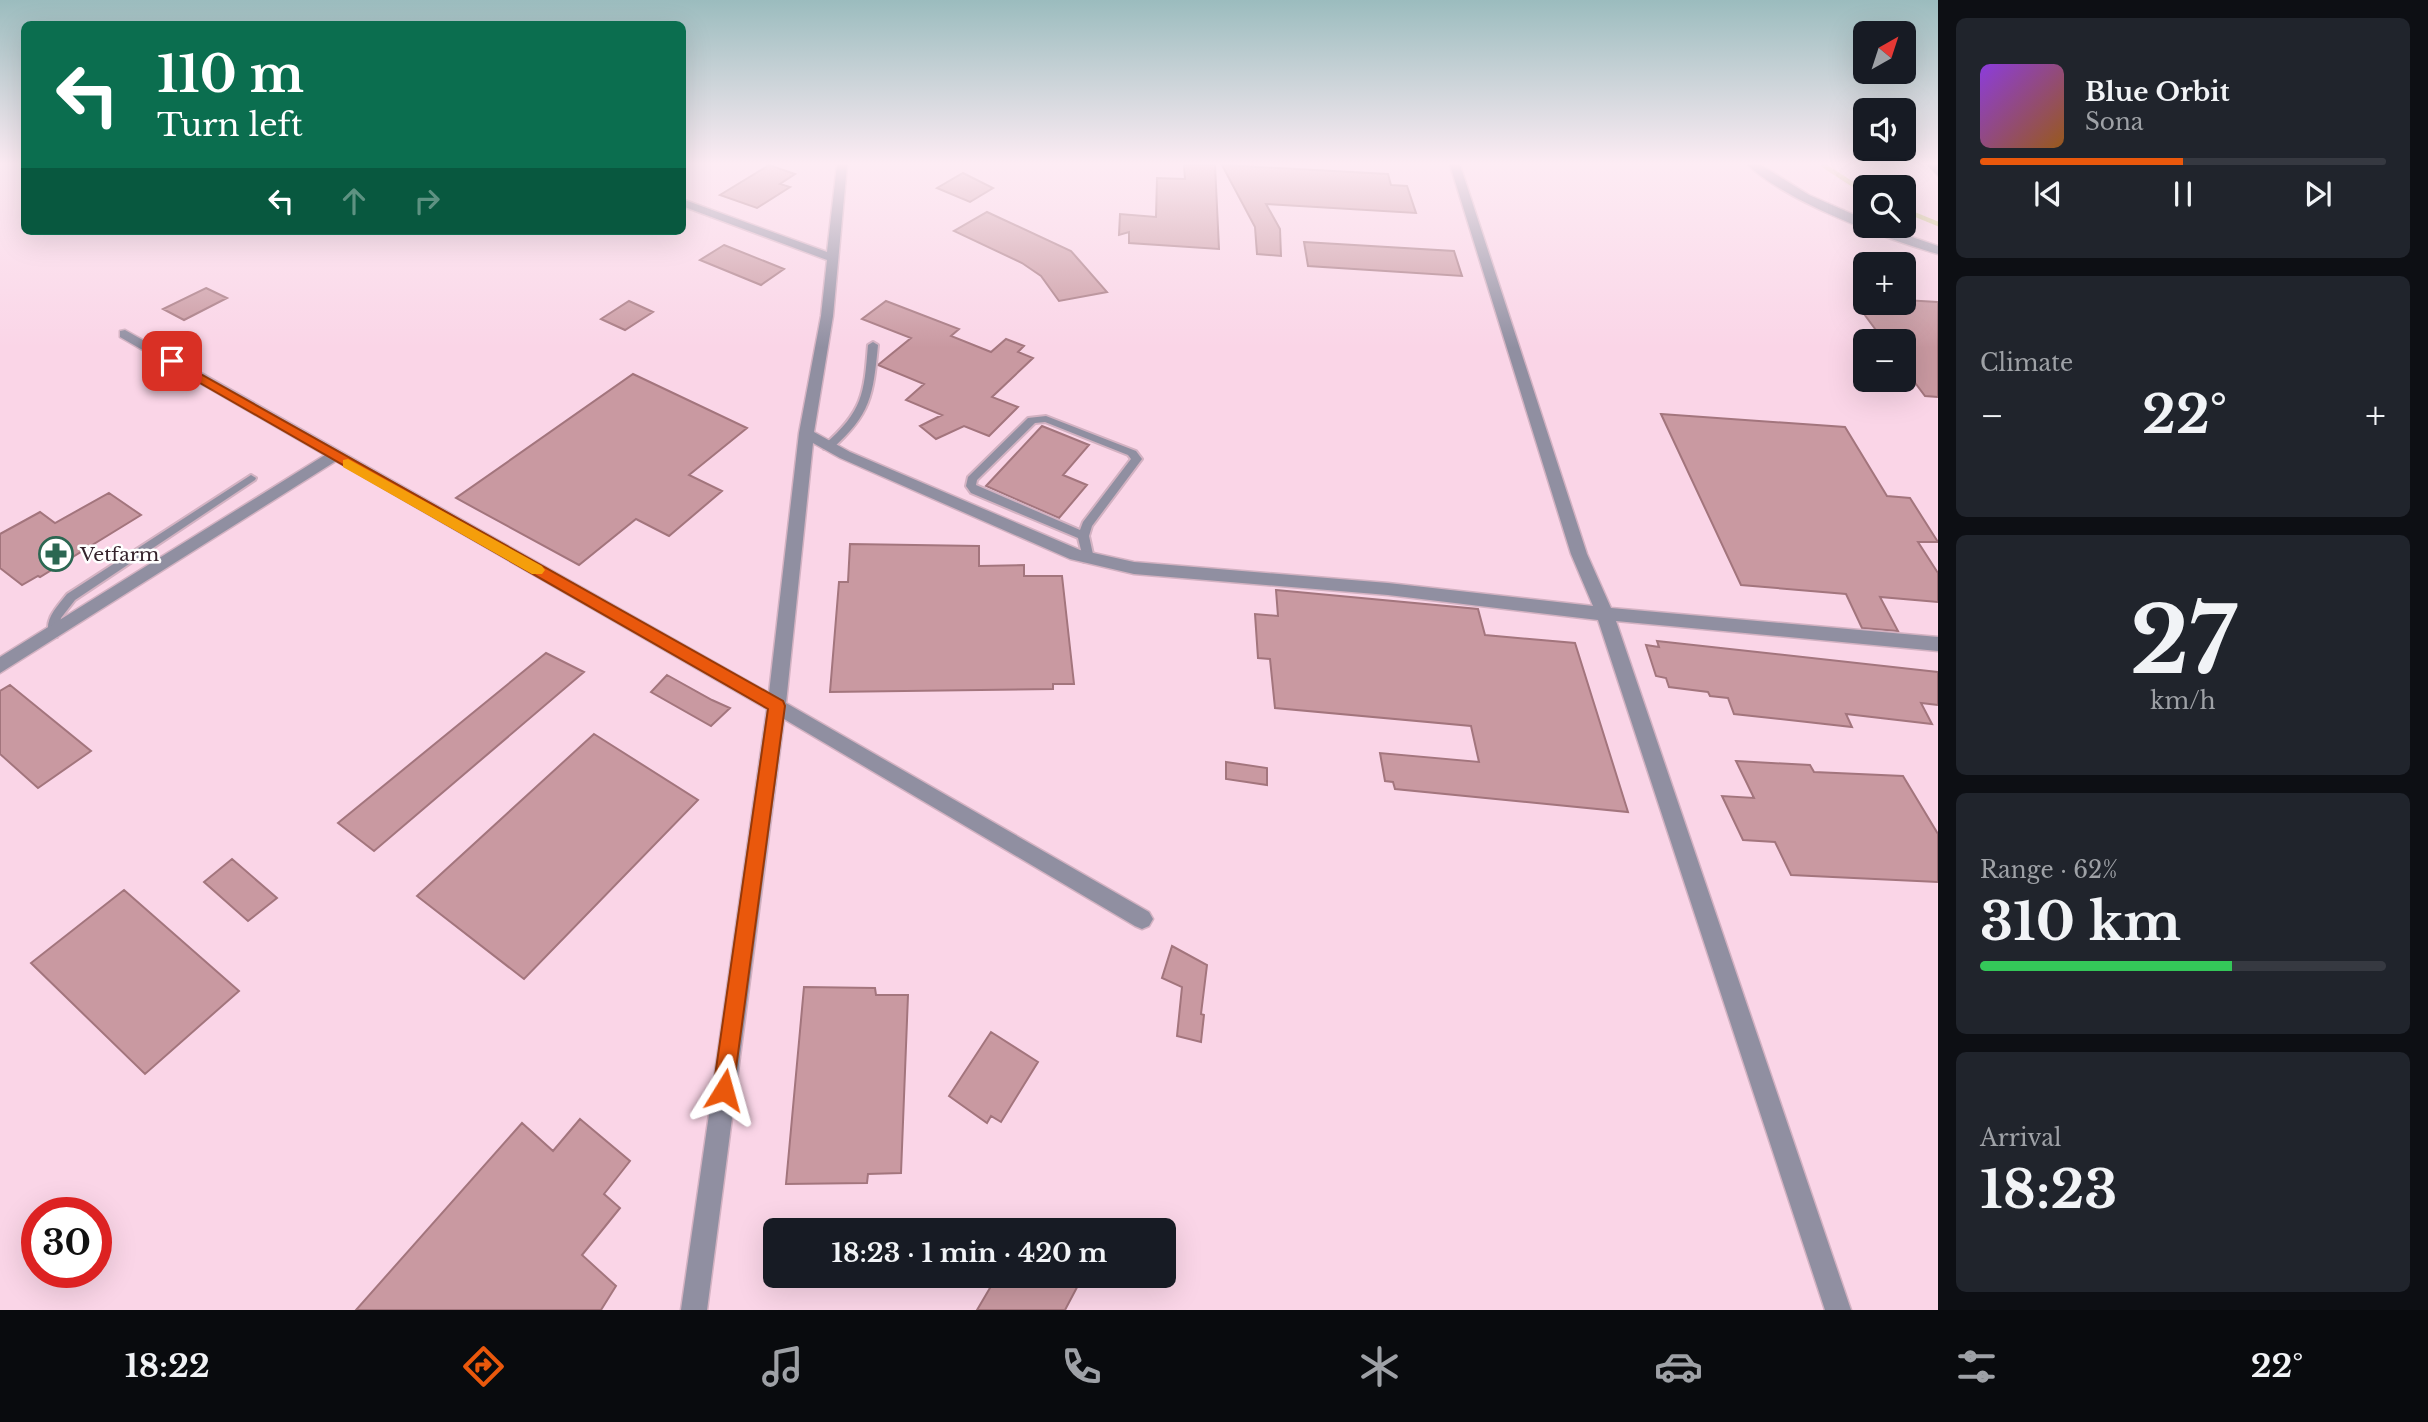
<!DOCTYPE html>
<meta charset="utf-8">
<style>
:root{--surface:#171b24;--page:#20242c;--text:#f1f3f6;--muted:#9ea1a6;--line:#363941;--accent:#ea580c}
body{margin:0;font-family:"Libre Baskerville",serif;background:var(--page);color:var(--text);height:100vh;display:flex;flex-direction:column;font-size:26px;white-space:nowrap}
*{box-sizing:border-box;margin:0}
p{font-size:23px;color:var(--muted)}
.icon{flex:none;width:38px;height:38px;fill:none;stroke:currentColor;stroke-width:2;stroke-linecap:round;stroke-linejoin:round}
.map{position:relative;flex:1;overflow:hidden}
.side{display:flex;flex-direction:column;gap:18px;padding:18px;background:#0d0f14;width:490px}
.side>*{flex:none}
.top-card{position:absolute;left:21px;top:21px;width:665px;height:214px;border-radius:10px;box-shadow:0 7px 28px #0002;background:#0b6e4f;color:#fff;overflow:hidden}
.needle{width:46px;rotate:39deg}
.controls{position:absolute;left:1853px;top:21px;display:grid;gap:14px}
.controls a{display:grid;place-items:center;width:63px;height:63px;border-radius:10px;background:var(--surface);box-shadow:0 7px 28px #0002;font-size:35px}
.speed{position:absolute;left:21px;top:1197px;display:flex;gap:14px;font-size:35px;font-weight:700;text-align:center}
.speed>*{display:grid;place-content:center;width:91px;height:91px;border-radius:50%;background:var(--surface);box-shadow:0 7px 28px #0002;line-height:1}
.speed .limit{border:10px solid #d22;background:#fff;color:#111}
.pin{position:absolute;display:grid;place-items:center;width:60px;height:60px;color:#fff;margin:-30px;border-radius:14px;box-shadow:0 4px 10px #0006}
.me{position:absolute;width:77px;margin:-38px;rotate:8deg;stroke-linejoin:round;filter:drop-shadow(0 0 5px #0008)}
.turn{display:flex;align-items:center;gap:24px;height:147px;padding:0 21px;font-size:32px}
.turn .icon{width:91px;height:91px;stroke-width:2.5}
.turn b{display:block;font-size:49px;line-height:60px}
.lanes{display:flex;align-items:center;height:66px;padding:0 21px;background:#0003;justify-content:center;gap:35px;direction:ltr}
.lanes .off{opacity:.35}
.big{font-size:52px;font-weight:700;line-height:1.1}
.side .widget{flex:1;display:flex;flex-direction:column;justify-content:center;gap:10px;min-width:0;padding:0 24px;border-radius:10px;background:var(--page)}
.side .dial{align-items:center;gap:0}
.dial b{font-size:91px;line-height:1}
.song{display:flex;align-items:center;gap:21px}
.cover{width:84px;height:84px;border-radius:10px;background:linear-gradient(135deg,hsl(270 70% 55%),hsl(30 70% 35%))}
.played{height:7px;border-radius:4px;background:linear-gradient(90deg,var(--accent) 50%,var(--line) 50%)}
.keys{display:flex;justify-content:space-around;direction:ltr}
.heat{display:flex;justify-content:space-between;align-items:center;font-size:38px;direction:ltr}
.charge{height:10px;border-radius:5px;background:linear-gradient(90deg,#34c759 62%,var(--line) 0)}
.trip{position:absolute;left:763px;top:1218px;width:413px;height:70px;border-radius:10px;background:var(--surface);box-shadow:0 7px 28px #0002;font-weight:700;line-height:70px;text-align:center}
.menu{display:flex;height:112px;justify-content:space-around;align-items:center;background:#090b0e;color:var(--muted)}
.menu .icon{width:49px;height:49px}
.menu .on{color:var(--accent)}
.menu b{font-size:32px;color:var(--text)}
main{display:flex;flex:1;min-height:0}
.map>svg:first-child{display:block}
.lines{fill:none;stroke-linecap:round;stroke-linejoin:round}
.stream{stroke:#c9c780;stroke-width:4.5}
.building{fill:#c999a1;stroke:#a3757d;stroke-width:2}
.lane-casing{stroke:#d3b2c2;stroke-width:4}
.street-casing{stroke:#d3b2c2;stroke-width:3}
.secondary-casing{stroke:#d3b2c2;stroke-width:3}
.lane{fill:#908fa1;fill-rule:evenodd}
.street{fill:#908fa1;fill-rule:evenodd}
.secondary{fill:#6a6882;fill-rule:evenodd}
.route{fill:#ea580c;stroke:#983908;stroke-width:2}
.slow{fill:#f59e0b}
.labels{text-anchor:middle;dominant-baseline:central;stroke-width:5;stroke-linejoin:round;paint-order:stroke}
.poi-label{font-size:19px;fill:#36242d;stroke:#fff;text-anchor:start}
</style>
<main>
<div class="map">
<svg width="1938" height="1310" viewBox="0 0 1938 1310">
<rect width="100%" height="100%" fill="#fad5e7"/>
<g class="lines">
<path class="stream" d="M1823,165L1866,193
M1904,210L1938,224"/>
</g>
<path class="building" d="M769,165L795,174L780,184L790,187L757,208L720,195Z
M1184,165H1215L1219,249L1129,243V232L1119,235L1120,214L1156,217L1157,178L1185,179Z
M1222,165L1388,174L1391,185L1407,186L1416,213L1266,204L1280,229L1281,256L1257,254L1255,227Z
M963,173L993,188L970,202L937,188Z
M987,212L1071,251L1107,292L1059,301L1041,276L1022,263L954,231Z
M1304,242L1454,251L1462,276L1308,266Z
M724,245L784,269L761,285L700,260Z
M206,288L227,298L184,320L163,309Z
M1904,300L1938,302V397L1925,396L1904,368V341H1884L1856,303H1904Z
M629,301L653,312L625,330L601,319Z
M886,301L959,329L951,336L991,352L1006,339L1024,346L1018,352L1033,358L992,397L1018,407L989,436L964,426L936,439L920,426L942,415L906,400L924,384L878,365L911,338L862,319Z
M633,374L747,428L689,475L722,491L669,536L636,519L579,565L456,498Z
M1661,414L1845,427L1887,496L1910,498L1938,542H1918L1938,573V602L1880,597L1898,631L1862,628L1846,594L1741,585Z
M1042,426L1089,445L1063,475L1087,485L1059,518L986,486Z
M109,493L141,515L40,577L38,576L22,585L0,568V534L40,512L55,523Z
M850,544L979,546V566L1024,565V576H1062L1074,684H1053V689L830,692L839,582H848Z
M1276,590L1478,609L1485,635L1575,643L1628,812L1395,789L1393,782L1385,781L1380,753L1479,762L1471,726L1275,708L1270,659L1258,658L1255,614L1278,616Z
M1657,641L1938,672V705L1921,703L1932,724L1846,714L1852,727L1734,714L1728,698L1710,696L1708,692L1669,687L1666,678L1656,676L1646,645L1659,647Z
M546,653L584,672L374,851L338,823Z
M667,675L712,700L730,708L711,726L651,692Z
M10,685L91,751L38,788L0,754V691Z
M594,734L698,800L524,979L417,896Z
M1736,761L1810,765L1814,772L1903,776L1938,834V882L1791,875L1775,842L1743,840L1722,796L1754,798Z
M1226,762L1267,768V785L1226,779Z
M232,859L277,898L248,921L204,882Z
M124,890L239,991L145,1074L31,963Z
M1172,946L1207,965L1201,1014L1204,1015L1201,1042L1177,1036L1182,987L1162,978Z
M804,987L875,988L876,995H908L901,1173L868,1174L867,1183L786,1184Z
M991,1032L1038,1062L1001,1122L991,1116L987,1123L949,1096Z
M580,1119L630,1161L604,1194L620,1208L582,1255L616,1286L601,1310H356L522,1123L553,1151Z
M997,1276H1083L1065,1310H977Z"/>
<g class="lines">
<g class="lane-casing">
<path id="lane" d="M873,342L878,345C873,396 871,414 832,449H824V445C863,411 864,394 868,345Z
M1046,416L1136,451L1142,459L1092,526L1089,536L1094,559L1092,562H1084L1078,538L971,493L966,486L968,477L1028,418ZM1045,422L1128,455L1131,459L1083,522L1080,530L976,485L977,480L1035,423Z
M251,475L256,478L255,480L75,600L61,618L57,637H49C44,619 56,608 67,594Z"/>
</g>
<g class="street-casing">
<path id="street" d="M837,165H847L833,316L814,432L850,452L1080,550L1134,562L1388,583L1593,606L1571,554L1450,165H1460L1587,554L1611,608L1938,637V651L1616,621L1851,1310H1825L1598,620L1388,595L1134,574L1070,559L840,458L813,443L786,703L1149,912L1153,919L1149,926L1142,929L1135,926L784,719L707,1310H681L767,709L336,461L0,673V657L325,455L120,337V331L125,330L769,693L799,433L821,316L827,260L682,206V199L827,252Z
M1748,165H1761L1809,195L1866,220V226H1880L1938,246V254C1887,240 1785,201 1748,165Z"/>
</g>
<g class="secondary-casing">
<path id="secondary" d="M1927,165H1938V176Z"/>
</g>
<use href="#lane" class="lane"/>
<use href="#street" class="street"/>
<use href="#secondary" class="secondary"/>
</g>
<linearGradient id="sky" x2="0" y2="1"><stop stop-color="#9bbcbe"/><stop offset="0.47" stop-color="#fdecf4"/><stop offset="1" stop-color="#fdecf4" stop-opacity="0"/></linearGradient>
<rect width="1938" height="348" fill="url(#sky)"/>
<path class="route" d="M172,358L783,701L785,706L732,1098L724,1101L717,1098L713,1090L768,709L167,364L165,361Z"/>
<path class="slow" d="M348,459L542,566L545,570L542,574H532L343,467V460Z"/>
<defs>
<g id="pharmacy-ring" transform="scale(1.75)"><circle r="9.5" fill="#fff" stroke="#2b6752" stroke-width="1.5"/><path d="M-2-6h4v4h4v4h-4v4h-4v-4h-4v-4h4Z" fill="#2b6752"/></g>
</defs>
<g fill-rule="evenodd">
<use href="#pharmacy-ring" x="56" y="554"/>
</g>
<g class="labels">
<g class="poi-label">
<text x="80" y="554">Vetfarm</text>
</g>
</g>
</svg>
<div class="controls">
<a><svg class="needle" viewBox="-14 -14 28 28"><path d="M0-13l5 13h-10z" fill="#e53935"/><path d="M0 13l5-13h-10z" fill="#9ea1a6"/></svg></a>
<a><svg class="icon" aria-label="sound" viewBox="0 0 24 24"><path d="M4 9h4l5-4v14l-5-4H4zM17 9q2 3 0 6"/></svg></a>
<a><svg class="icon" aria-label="search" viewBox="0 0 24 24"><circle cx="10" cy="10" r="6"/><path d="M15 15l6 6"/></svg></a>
<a>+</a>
<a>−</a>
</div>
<div class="speed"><div class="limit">30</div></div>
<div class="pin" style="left:172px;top:361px;background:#d93025"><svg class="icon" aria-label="arrive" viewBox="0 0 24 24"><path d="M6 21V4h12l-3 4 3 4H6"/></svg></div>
<svg class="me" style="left:724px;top:1090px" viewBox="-20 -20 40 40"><path d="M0-17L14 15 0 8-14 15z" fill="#ea580c" stroke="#fff" stroke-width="4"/></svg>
<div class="trip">18:23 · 1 min · 420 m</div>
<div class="top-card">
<div class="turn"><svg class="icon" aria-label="left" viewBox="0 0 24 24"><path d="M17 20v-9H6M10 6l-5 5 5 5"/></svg><div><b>110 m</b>Turn left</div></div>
<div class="lanes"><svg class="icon" aria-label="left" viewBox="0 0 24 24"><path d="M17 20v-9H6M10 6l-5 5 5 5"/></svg><svg class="icon off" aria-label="ahead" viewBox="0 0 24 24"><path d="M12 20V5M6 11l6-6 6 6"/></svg><svg class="icon off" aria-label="right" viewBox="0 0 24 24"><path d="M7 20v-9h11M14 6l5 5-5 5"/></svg></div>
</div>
</div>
<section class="side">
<div class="widget">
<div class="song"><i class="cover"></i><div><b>Blue Orbit</b><p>Sona</p></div></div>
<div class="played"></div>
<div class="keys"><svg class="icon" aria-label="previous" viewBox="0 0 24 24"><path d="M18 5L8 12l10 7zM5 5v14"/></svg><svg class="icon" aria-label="pause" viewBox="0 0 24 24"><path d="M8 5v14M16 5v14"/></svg><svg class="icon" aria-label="next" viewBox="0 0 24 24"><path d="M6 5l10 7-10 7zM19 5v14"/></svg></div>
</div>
<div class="widget"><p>Climate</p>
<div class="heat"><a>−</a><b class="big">22°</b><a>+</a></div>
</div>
<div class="widget dial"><b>27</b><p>km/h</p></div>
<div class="widget"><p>Range · 62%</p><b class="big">310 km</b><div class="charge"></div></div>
<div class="widget"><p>Arrival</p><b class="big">18:23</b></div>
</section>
</main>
<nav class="menu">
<b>18:22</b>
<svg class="icon on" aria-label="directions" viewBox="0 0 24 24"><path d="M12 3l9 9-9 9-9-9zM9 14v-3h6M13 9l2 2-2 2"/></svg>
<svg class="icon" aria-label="music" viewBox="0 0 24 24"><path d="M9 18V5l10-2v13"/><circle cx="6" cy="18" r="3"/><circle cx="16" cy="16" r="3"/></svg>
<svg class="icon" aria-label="phone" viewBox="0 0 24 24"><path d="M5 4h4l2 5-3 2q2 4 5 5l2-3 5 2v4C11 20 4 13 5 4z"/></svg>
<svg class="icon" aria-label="climate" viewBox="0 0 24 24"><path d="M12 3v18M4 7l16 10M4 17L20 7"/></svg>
<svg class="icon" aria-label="car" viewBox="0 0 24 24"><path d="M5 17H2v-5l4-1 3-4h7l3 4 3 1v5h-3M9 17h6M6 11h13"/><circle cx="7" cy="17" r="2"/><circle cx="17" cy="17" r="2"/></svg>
<svg class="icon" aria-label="filters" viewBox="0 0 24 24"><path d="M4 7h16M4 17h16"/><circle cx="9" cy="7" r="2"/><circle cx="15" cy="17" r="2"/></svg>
<b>22°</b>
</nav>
